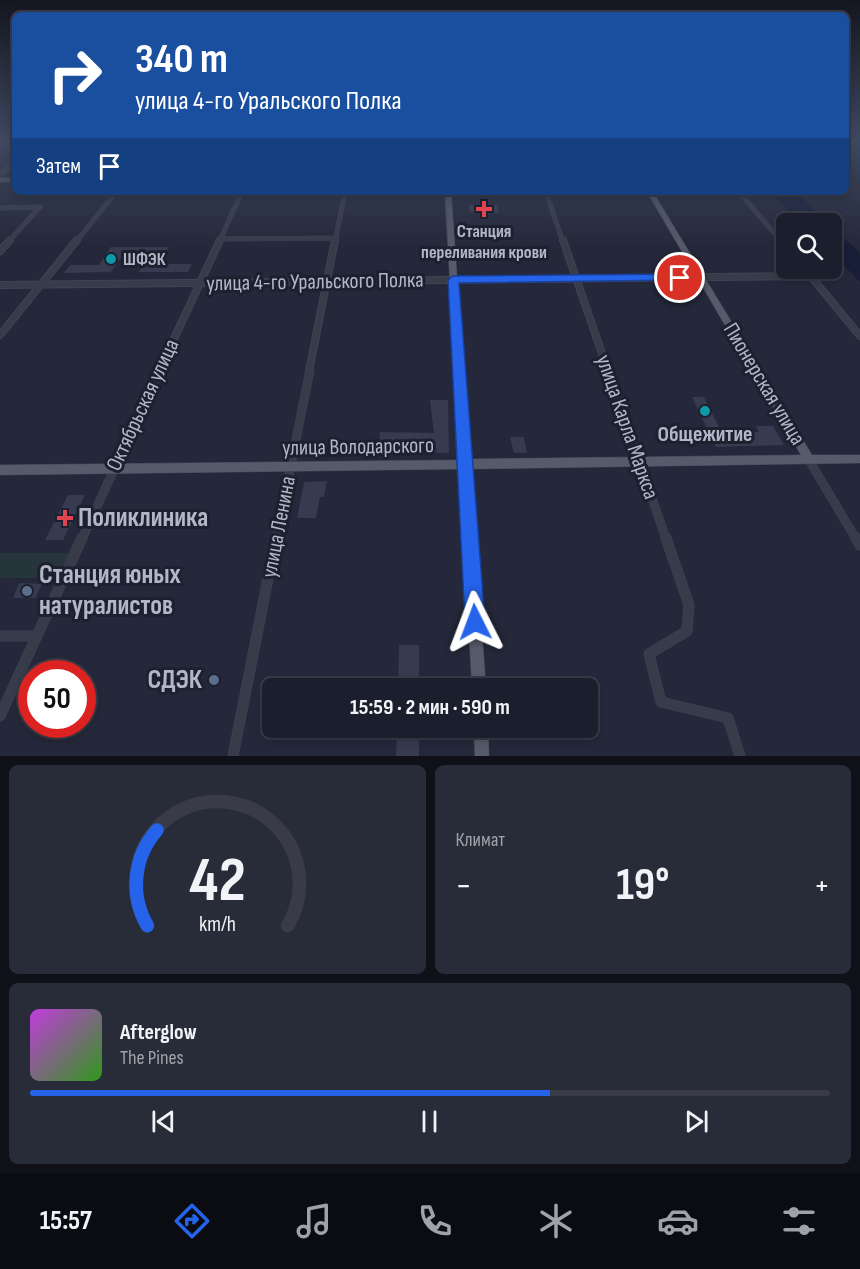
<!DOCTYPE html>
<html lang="ru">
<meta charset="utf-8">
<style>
:root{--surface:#1b1e2c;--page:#282b38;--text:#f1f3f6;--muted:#a0a2a9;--line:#393c48;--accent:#2563eb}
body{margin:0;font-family:"Sofia Sans Condensed",sans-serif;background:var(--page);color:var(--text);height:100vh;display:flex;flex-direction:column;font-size:22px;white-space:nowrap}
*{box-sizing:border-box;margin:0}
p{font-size:20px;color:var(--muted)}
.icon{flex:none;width:33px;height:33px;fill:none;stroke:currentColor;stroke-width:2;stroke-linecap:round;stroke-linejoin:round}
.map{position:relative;height:756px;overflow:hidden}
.panel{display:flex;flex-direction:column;gap:9px;padding:9px;background:#0f1018;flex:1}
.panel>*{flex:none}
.hud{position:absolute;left:12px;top:12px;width:837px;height:183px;border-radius:9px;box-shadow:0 3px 9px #0003,0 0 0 2px var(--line);background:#1a4fa0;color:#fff;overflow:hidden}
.fabs{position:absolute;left:776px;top:213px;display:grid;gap:12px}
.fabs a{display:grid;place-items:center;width:66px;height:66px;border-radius:9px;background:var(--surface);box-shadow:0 3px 9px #0003,0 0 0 2px var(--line);font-size:30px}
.speed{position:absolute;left:18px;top:660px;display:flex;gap:12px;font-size:30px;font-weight:700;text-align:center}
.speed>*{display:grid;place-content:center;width:78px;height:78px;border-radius:50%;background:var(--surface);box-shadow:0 3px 9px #0003,0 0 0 2px var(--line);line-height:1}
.speed .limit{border:9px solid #d22;background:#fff;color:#111}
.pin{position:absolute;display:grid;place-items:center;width:51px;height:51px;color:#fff;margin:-26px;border:3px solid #fff;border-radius:50%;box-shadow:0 2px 6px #0007}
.me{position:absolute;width:66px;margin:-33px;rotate:357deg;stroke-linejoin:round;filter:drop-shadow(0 0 4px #0008)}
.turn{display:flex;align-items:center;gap:21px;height:126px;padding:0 24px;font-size:27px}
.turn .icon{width:78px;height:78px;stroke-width:2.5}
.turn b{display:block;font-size:42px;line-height:51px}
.then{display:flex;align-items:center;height:57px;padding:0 24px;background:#0003;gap:12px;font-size:22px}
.big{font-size:45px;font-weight:700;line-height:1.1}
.panel .tile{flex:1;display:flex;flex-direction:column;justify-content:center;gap:9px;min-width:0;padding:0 21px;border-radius:9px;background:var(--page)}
.panel .dial{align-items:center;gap:0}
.dial svg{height:156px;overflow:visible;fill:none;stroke:var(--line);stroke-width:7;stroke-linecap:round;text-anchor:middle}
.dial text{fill:var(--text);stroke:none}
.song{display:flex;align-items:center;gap:18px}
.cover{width:72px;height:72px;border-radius:9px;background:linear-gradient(135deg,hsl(290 70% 55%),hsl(110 70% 35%))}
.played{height:6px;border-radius:3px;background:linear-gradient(90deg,var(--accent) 65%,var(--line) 65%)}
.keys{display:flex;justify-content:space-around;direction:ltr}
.heat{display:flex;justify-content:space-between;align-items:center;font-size:33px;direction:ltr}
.panel .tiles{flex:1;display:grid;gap:9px;grid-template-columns:1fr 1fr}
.tile:last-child{grid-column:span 2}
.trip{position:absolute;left:262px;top:678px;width:336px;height:60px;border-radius:9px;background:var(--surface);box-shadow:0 3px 9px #0003,0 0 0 2px var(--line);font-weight:700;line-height:60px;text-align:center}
.tab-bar{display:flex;height:96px;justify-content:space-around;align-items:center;background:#0b0c12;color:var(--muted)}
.tab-bar .icon{width:42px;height:42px}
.tab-bar .selected{color:var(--accent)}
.tab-bar b{font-size:27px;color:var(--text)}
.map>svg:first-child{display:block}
.green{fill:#26343b}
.water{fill:#181e37}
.building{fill:#363b50}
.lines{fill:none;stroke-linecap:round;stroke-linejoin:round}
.minor-far3-casing{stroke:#414453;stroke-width:5}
.minor-far2-casing{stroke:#414453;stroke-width:8}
.minor-far1-casing{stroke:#414453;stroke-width:9}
.minor-casing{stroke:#414453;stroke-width:11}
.major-casing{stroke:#414453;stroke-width:1}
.minor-far3{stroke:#383b4a;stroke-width:4.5}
.minor-far2{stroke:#383b4a;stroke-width:6}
.minor-far1{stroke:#383b4a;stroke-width:8}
.minor{stroke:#383b4a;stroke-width:10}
.major{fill:#565a6a;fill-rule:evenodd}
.route{fill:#2563eb;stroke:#184099;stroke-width:1.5}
.health-dot{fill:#e0444e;stroke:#1d202f;stroke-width:2}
.culture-dot{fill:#0f9aa8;stroke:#1d202f;stroke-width:2}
.service-dot{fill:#5c6f8a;stroke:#1d202f;stroke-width:2}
.labels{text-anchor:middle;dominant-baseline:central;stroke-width:6;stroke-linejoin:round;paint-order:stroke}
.far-poi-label{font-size:18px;font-weight:bold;fill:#b3b6c6;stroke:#1d202f}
.street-label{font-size:22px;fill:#b3b6c6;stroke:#1d202f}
.poi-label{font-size:22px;font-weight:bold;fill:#b3b6c6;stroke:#1d202f}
.near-poi-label{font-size:27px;font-weight:bold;fill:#b3b6c6;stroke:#1d202f;text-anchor:start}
</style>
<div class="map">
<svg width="860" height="756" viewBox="0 0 860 756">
<rect width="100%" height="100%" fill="#24283a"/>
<path class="green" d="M0,553H69L57,578H0Z"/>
<path class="water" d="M770,192H796L828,223H801Z
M831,226L860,253V282L831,252Z"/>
<path class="building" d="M469,205H497L499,213L470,212Z
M111,247H169L159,264H192L188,272H139L148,256H122L111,272L64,273L70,265H99Z
M692,397H704L722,433L759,432L756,426H773L784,445L716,447Z
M430,400H448L449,453L378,452L380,432L434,433Z
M510,437H524L527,453H514Z
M327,481L324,497H320L316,518H297L304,482Z
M68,495H85L63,540H45Z
M19,583L42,584L35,598H13Z
M399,645H419V688H398Z
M397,728H419V756H396Z"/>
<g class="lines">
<g class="minor-far3-casing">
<path id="minor-far3" d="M0,175L15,162
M546,192L563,242
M739,192L782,242
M0,208L40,207L8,242
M219,239L335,238
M76,242L116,192
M219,242L242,192
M335,242L345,192"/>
</g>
<g class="minor-far2-casing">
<path id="minor-far2" d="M563,240L608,371
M780,240L786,247
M0,251L10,240
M804,268L860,336
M0,285L810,276
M0,335L77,240
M159,371L220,240
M309,371L335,240"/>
</g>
<g class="minor-far1-casing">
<path id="minor-far1" d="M608,370L666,539
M809,460L856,539
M82,539L160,370
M276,539L310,370"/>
</g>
<g class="minor-casing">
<path id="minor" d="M666,538L689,605L687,631L649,654L661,702L728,718L740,756
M856,538L860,545
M0,636H37
M0,716L82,538
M233,756L276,538"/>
</g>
<g class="major-casing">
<path id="major" d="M0,178H15V182H0Z
M445,192H451L470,459L801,455L647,192H653L812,455H860V463L470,469L486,688H472L460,469L0,475V465L460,460Z
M474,728H488L489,756H475Z"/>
</g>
<use href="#minor-far3" class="minor-far3"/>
<use href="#minor-far2" class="minor-far2"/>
<use href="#minor-far1" class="minor-far1"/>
<use href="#minor" class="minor"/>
<use href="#major" class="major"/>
</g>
<linearGradient id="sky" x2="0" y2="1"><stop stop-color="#141620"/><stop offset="0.57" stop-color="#3f4860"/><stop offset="1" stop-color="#3f4860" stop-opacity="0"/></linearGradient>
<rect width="860" height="247" fill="url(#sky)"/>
<path class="route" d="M680,274L685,278L684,280L459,283L485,622L482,628L475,631L468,628L465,622L448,280L453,276Z"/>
<g class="health-dot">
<path d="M481 200h6v6h6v6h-6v6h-6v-6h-6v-6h6z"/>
<path d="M62 509h6v6h6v6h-6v6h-6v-6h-6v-6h6z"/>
</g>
<g class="culture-dot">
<circle cx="111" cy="259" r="6"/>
<circle cx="705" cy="411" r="6"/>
</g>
<g class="service-dot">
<circle cx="27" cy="591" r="6"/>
<circle cx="214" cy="680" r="6"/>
</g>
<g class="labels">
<g class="far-poi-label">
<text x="484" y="231">Станция<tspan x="484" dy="21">переливания крови</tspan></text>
<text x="123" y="259" text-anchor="start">ШФЭК</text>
</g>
<g class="street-label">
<text transform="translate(315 282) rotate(-1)">улица 4-го Уральского Полка</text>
<text transform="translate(764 384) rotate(59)">Пионерская улица</text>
<text transform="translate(143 405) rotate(-65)">Октябрьская улица</text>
<text transform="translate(627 427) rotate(71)">улица Карла Маркса</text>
<text transform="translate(358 447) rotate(-1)">улица Володарского</text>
<text transform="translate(279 527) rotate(-79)">улица Ленина</text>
</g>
<g class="poi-label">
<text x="705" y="434">Общежитие</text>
</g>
<g class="near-poi-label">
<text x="78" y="518">Поликлиника</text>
<text x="39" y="575">Станция юных<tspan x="39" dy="31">натуралистов</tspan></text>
<text x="202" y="680" text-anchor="end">СДЭК</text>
</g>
</g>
</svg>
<div class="fabs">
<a><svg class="icon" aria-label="search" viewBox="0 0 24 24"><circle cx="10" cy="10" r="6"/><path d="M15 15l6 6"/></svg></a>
</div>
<div class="speed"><div class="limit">50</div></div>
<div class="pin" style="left:680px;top:278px;background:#d93025"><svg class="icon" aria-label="arrive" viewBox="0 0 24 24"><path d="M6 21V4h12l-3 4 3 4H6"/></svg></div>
<svg class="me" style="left:475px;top:622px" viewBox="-20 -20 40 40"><path d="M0-17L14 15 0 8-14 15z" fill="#2563eb" stroke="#fff" stroke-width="4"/></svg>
<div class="trip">15:59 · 2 мин · 590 m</div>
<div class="hud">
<div class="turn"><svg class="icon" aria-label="right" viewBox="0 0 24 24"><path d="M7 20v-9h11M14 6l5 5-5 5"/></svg><div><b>340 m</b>улица 4-го Уральского Полка</div></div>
<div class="then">Затем<svg class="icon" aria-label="arrive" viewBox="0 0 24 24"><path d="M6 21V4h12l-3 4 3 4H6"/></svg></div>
</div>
</div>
<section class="panel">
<div class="tiles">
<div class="tile dial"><svg viewBox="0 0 100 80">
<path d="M14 69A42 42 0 1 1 86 69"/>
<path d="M14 69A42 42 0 0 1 19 20" stroke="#2563eb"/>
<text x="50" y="56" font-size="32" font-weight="700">42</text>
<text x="50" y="72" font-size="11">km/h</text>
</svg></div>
<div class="tile"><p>Климат</p>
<div class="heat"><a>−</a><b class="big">19°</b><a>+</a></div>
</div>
<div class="tile">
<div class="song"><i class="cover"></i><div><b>Afterglow</b><p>The Pines</p></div></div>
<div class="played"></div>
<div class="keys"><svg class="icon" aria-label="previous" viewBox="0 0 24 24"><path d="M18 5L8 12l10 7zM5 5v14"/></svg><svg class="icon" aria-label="pause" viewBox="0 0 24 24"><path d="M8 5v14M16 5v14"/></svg><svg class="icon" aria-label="next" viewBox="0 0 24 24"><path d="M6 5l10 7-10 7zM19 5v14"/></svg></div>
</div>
</div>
</section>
<nav class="tab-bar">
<b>15:57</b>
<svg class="icon selected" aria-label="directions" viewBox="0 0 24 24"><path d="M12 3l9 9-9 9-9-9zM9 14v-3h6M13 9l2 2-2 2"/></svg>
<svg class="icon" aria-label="music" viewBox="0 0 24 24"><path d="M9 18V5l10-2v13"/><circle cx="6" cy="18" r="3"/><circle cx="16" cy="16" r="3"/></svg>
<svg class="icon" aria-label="phone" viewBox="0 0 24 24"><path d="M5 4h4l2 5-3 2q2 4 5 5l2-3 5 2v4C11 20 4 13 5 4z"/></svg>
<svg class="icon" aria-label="climate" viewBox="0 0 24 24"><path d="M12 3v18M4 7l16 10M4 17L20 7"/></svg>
<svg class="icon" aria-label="car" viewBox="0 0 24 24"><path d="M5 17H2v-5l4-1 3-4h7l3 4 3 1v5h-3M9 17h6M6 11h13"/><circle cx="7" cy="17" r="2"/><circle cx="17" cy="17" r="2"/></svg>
<svg class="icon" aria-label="filters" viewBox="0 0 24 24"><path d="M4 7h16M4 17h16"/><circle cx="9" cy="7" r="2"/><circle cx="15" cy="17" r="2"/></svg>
</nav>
